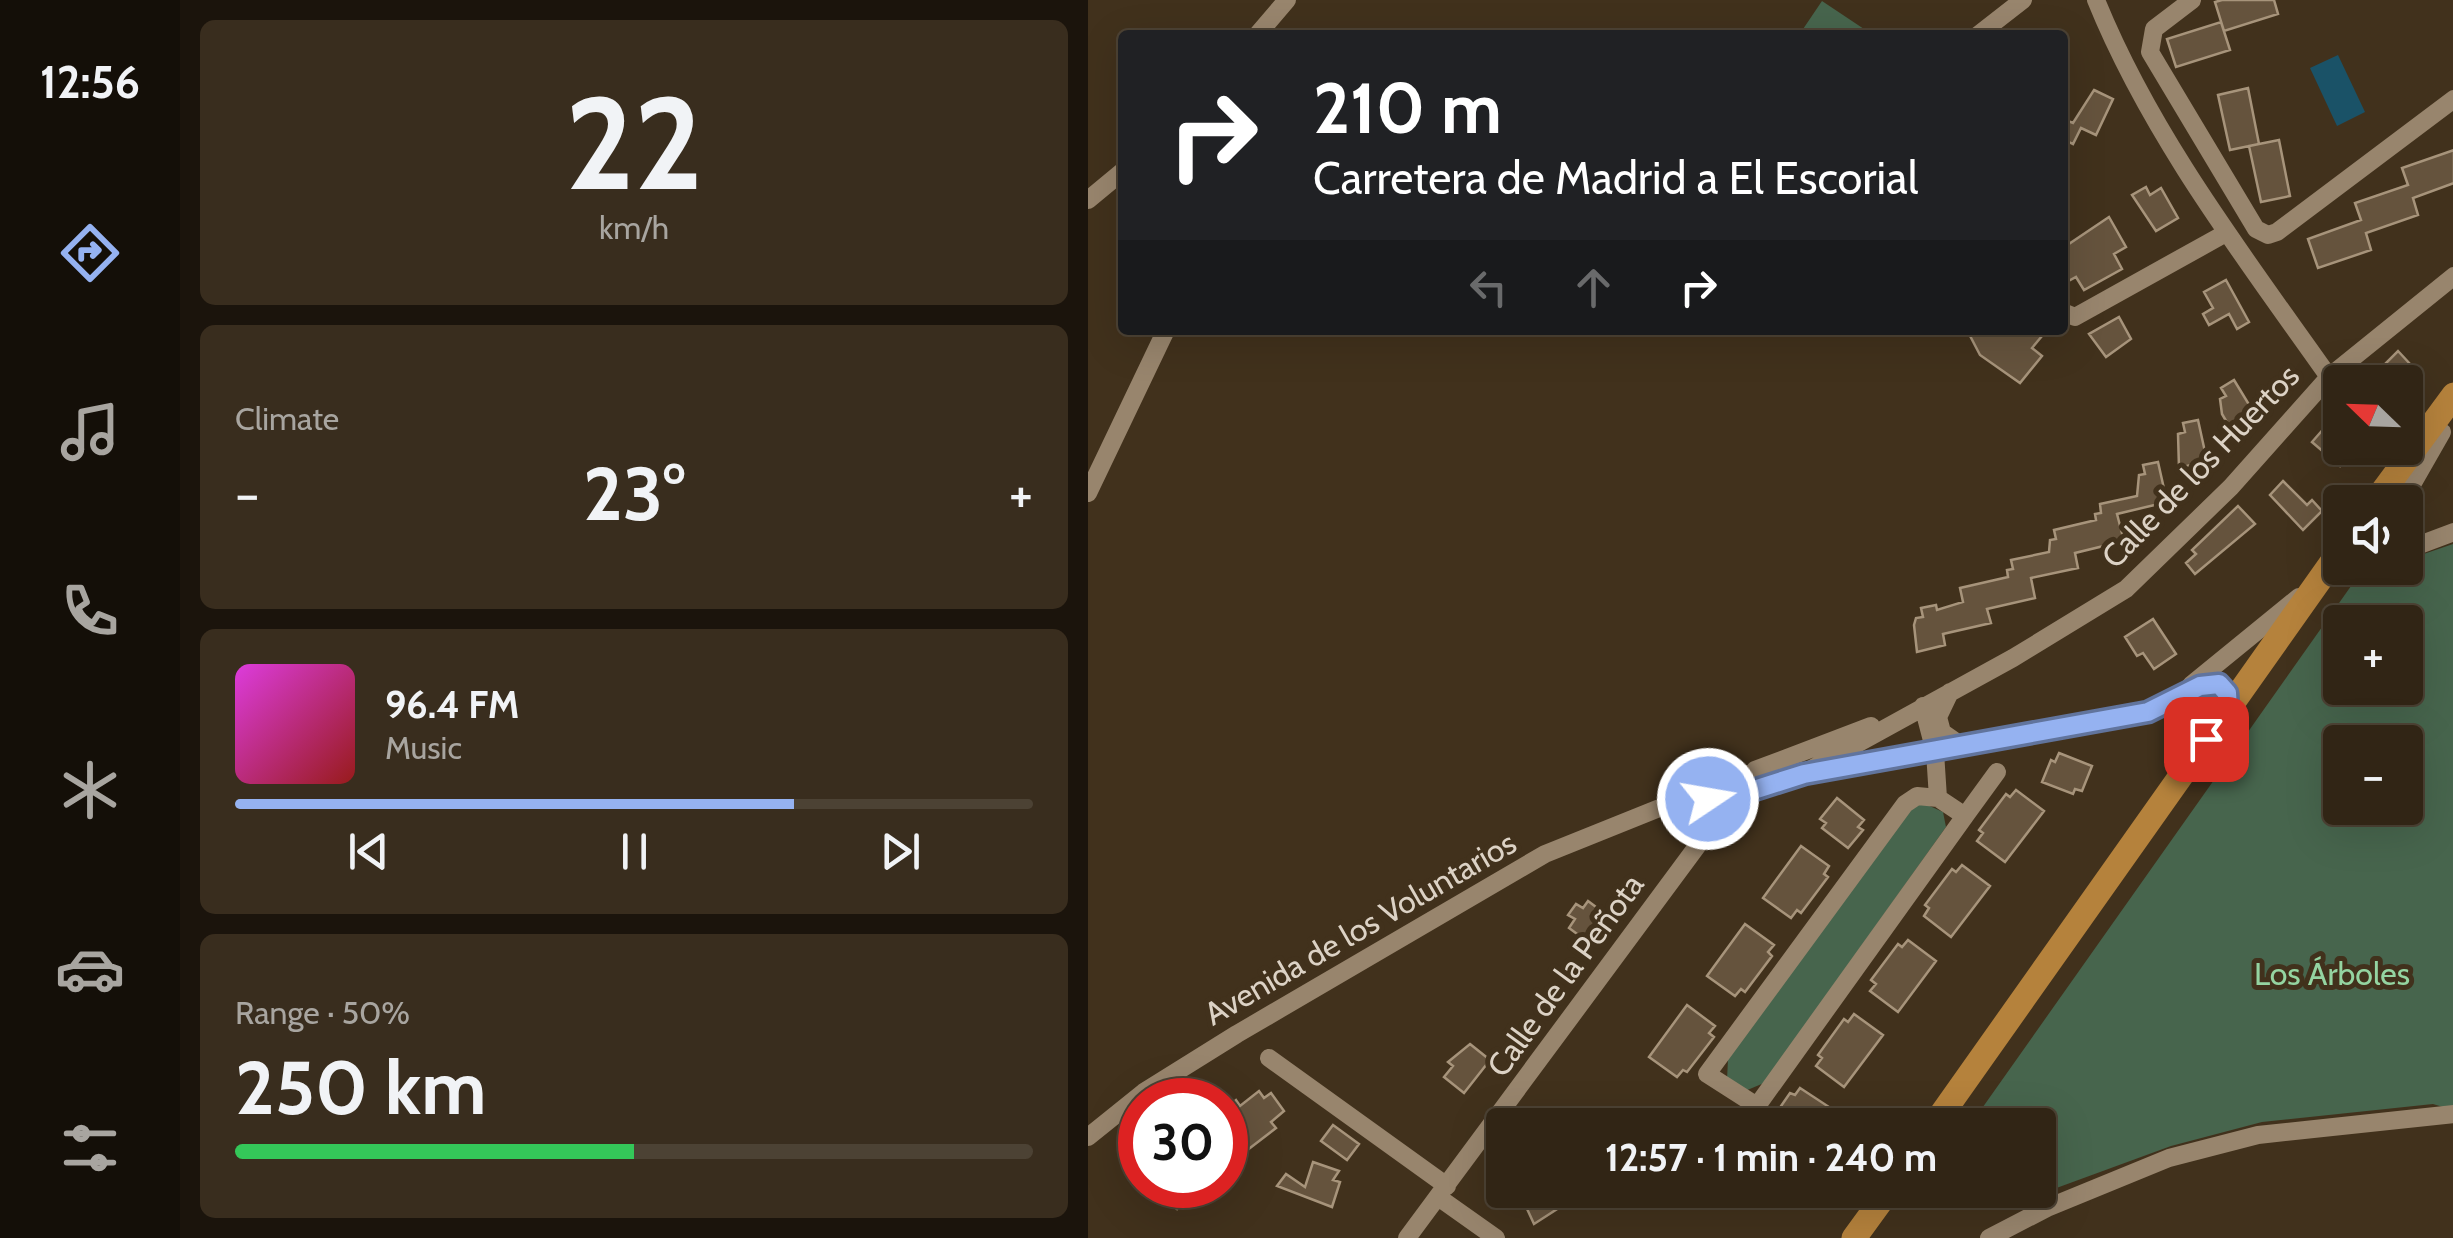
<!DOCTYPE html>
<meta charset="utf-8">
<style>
:root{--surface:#312515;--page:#392d1e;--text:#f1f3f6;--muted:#a8a5a0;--line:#4c4234;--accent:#95b2f1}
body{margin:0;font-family:Cabin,sans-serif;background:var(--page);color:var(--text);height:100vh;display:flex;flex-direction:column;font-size:38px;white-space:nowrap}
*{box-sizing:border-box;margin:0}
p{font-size:32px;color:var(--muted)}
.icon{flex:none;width:55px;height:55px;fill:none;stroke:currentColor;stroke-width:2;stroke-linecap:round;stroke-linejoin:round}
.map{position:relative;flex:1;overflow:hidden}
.panel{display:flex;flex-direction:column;gap:20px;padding:20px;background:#1b140c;width:908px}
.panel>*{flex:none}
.guide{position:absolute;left:30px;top:30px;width:950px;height:305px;border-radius:10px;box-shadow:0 10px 40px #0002,0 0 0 2px var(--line);background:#202124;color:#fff;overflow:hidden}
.needle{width:65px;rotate:293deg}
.fabs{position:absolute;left:1235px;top:365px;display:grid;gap:20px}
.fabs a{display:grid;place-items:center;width:100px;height:100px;border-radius:10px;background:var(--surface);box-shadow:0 10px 40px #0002,0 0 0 2px var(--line);font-size:50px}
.speed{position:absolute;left:30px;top:1078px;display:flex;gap:20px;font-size:50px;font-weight:700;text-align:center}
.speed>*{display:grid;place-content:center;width:130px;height:130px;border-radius:50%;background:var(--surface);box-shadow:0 10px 40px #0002,0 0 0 2px var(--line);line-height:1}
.speed .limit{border:15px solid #d22;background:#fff;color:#111}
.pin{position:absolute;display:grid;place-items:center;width:85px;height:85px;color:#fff;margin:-42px;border-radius:20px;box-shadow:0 5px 15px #0006}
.me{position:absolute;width:110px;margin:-55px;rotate:78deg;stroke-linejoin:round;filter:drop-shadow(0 0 8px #0008)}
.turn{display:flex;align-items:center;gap:35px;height:210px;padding:0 30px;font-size:45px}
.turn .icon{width:130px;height:130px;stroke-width:2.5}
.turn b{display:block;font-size:70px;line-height:85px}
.lanes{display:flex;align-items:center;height:95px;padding:0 30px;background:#0003;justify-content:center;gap:50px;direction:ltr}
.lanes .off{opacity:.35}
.big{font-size:75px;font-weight:700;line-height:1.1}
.panel .tile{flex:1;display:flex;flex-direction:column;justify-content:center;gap:15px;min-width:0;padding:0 35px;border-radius:15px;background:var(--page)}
.panel .dial{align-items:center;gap:0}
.dial b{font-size:130px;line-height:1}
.song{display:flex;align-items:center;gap:30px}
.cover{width:120px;height:120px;border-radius:15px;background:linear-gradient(135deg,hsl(300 70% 55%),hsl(0 70% 35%))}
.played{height:10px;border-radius:5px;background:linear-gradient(90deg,var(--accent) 70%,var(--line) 70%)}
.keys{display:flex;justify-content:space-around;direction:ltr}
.heat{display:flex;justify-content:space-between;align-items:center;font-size:55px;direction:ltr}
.charge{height:15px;border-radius:8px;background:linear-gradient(90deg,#34c759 50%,var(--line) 0)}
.trip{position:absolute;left:398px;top:1108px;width:570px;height:100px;border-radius:10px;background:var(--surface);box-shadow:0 10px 40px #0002,0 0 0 2px var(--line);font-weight:700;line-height:100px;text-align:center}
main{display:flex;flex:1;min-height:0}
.menu{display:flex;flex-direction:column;width:180px;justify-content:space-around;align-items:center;background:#140f08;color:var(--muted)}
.menu .icon{width:70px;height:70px}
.menu .selected{color:var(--accent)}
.menu b{font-size:45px;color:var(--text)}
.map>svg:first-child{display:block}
.green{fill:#47654d;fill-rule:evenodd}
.water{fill:#1a5267}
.building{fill:#65533d;stroke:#a7947b;stroke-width:2.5}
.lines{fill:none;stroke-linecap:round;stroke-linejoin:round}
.minor{stroke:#98856d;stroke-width:18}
.highway{stroke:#b5823c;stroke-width:25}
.route-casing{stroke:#61749d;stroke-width:25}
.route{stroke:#95b2f1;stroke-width:18}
.labels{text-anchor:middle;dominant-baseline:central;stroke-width:10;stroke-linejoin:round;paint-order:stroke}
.street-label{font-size:32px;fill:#dcd2c5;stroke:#41311c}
.park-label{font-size:32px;fill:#94d4a1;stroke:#41311c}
</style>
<main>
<nav class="menu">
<b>12:56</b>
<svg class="icon selected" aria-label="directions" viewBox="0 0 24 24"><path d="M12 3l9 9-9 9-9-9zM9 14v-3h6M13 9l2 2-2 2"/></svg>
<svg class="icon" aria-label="music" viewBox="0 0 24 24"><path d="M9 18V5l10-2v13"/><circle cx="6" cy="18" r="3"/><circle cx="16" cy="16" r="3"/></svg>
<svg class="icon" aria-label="phone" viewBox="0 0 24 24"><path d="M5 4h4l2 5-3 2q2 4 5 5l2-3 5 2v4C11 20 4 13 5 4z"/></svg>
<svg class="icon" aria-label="climate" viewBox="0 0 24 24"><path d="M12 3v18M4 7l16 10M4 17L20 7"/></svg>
<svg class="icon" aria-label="car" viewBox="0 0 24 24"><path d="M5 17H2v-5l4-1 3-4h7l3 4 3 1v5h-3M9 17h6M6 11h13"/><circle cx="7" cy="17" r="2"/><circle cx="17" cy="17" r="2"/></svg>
<svg class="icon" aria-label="filters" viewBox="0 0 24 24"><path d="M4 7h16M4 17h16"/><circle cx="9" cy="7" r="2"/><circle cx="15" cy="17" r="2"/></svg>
</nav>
<section class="panel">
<div class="tile dial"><b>22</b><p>km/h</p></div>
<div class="tile"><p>Climate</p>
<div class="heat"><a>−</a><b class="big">23°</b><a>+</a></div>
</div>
<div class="tile">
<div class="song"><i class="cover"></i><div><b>96.4 FM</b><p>Music</p></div></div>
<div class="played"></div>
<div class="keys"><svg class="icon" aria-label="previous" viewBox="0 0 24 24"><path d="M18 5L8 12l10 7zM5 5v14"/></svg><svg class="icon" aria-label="pause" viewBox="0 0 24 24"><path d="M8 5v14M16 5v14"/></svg><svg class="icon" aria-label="next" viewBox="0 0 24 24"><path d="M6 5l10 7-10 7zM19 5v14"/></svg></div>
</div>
<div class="tile"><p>Range · 50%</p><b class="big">250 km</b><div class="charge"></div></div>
</section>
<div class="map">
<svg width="1366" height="1238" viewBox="0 0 1366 1238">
<rect width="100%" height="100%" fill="#41311c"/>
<path class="green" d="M734,1L785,35H711Z
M1365,544V1110L1345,1104L1174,1122L1083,1146L963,1190L950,1179V1125H890L885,1121L1268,579L1299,568H1318V560ZM1252,622H1318V688H1252ZM1252,742H1318V808H1252Z
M835,803L855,812L858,827L676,1083L657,1091L639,1080L640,1059L821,809Z"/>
<path class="water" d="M1250,55L1277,112L1249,126L1222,68Z"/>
<path class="building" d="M1134,0H1186L1190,14L1136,31L1127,2Z
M1133,22L1142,50L1088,67L1079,39Z
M1160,88L1171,144L1142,150L1130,95Z
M1006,90L1025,99L1008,135L993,128L985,144L975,139V119L985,123Z
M1191,140L1202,196L1173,202L1161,146Z
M1366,150V183L1325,198L1330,215L1278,233L1283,250L1230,268L1220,239L1273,220L1267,203L1320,185L1314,168Z
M1058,187L1062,195L1073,188L1090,218L1068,231L1044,195Z
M1021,217L1038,247L1026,254L1034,269L996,290L988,277L975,284V248Z
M1138,280L1161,322L1149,329L1141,314L1121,325L1115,314L1125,308L1116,292Z
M1031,317L1043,339L1018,357L1001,334Z
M879,330H959L944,348L954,356L932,383L892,355Z
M1310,351L1323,365L1300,382L1290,371Z
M1146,380L1168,416L1144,431L1134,414L1132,399L1138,396L1133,388Z
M1252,410V448H1267L1252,466L1224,442Z
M1110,420L1119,461L1091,468L1090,434L1097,432L1095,423Z
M1070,462L1079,502L1029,514L1036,541L987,553L990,568L943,578L947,598L899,609L903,623L855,634L857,645L829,652L826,625L828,618L835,617L833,608L848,605L849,610L875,602L872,588L920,577L919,570L925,569L923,560L961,552L962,540L968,539L966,530L1008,520L1007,514L1013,513L1012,504L1049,496L1051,475L1057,474L1055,465Z
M1195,481L1219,505L1224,500L1234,511L1215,530L1182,495Z
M1150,506L1167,524L1107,574L1098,563L1108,554L1104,550Z
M1065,619L1088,654L1066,669L1055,653L1049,656L1037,637Z
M971,753L1004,766L994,791L987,789L985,794L954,782L963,760L967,762Z
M928,790L956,811L917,862L889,841L895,833L891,830L918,794L922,797Z
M749,798L776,820L770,827L775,830L760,848L734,828L738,823L732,819Z
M713,846L741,866L736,874L740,877L713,913L709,910L703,918L675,898Z
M874,865L902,886L863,937L836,916L841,908L837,905L864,869L868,872Z
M500,901L516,913L496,939L481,928L487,919L480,915L488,904L495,908Z
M657,924L686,945L680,952L684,956L657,992L653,989L647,996L619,976Z
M820,940L848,961L810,1012L782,991L788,984L783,980L810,944L814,947Z
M599,1005L627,1026L621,1033L626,1037L599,1072L595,1070L589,1077L561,1057Z
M766,1014L795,1035L756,1087L728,1066L734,1058L730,1055L756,1019L760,1022Z
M382,1044L402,1060L376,1093L356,1077L365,1066L360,1062Z
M712,1088L741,1107L729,1125H680L702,1093L707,1095Z
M171,1091L176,1098L183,1093L196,1111L183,1122L188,1128L149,1158L138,1143V1108L148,1100L152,1106Z
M245,1125L271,1144L259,1160L233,1141Z
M225,1162L251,1171L245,1180L252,1182L244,1207L189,1186L198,1174L217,1187Z
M74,1185H108L89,1209L68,1193Z
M456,1190H474L480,1202L446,1224L435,1200Z"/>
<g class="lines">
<path class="minor" d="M1008,0C1063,136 1157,258 1241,377
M1104,0L1066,29L1062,52L1168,229L1180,235L1189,232L1366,99
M169,35L199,0
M890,35L935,0
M0,200L35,171
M975,312L987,317L1138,233
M0,493L78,330
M1314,502L1354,432
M1318,550L1366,532
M1253,577L1275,568
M1103,685L1211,597
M862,692L850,717L854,732L874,746
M835,706L847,752L850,798L829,796L817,804L619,1074L669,1106L877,816L850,798
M667,770L783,726
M732,771L1060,712L1119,684L1136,688L1139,709
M611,800L647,795L697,780
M877,816L909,772
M181,1058L359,1186
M0,1137L56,1092L149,1034L457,854L656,774L716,773L925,658L1038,589L1143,487L1241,377L1366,276
M350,1197L408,1238
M319,1238L647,795
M901,1238L959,1208L1081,1158L1170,1135L1366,1114"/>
<path class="highway" d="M1287,502L1366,395
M846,1125L1252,551
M766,1238L801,1190"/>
</g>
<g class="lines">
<g class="route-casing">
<path id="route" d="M620,799L647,796L716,774L1060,712L1112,686L1131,684L1139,693L1140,709L1118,739"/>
</g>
<use href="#route" class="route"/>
</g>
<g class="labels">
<g class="street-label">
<text transform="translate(1112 466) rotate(-46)">Calle de los Huertos</text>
<text transform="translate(272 928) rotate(-30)">Avenida de los Voluntarios</text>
<text transform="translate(477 975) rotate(-54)">Calle de la Peñota</text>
</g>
<g class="park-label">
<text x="1244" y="973">Los Árboles</text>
</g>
</g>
</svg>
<div class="fabs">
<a><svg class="needle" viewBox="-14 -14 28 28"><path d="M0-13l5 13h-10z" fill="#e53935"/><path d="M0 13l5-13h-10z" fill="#a8a5a0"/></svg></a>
<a><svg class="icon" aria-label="sound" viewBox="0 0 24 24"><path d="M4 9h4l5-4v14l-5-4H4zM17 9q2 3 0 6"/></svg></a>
<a>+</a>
<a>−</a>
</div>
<div class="speed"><div class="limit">30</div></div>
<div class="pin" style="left:1118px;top:739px;background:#d93025"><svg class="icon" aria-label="arrive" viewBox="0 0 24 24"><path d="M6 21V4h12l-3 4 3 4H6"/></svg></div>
<svg class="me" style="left:620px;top:799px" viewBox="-20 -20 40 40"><circle r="17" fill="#95b2f1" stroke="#fff" stroke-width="3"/><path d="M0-11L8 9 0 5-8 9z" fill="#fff"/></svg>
<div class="trip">12:57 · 1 min · 240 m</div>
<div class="guide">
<div class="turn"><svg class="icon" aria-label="right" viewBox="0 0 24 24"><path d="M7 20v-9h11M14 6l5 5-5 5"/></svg><div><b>210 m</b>Carretera de Madrid a El Escorial</div></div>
<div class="lanes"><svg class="icon off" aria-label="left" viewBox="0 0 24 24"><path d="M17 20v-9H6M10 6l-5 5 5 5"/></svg><svg class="icon off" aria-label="ahead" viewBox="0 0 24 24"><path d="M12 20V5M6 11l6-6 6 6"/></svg><svg class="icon" aria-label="right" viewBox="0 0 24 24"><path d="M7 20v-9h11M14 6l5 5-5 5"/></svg></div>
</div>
</div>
</main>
